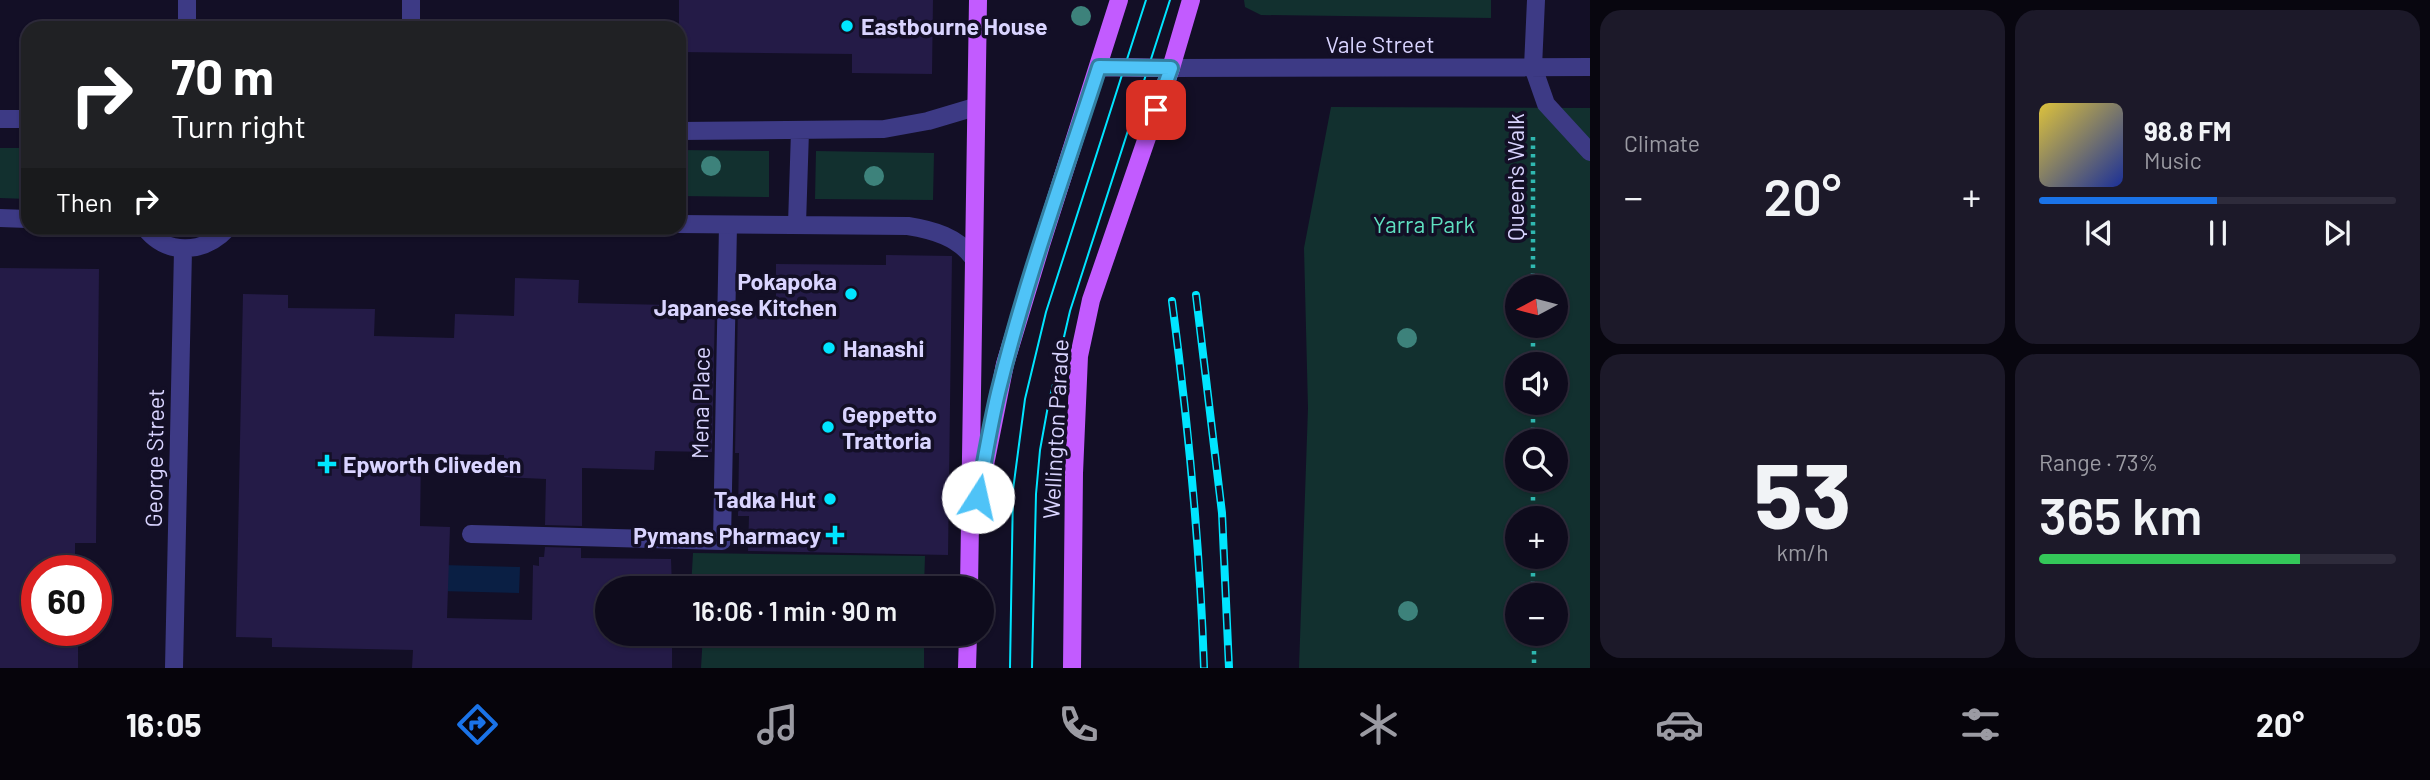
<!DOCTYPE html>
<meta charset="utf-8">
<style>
:root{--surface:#0e0b1c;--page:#1c1929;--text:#f1f3f6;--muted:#9b9ba3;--line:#2e2b3b;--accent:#1a73e8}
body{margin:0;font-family:Barlow,sans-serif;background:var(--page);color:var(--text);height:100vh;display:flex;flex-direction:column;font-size:26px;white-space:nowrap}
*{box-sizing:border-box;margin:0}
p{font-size:23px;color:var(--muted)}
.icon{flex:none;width:38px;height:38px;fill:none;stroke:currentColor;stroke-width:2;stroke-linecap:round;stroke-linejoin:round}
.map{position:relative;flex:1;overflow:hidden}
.details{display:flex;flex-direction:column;gap:10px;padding:10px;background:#08060f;width:840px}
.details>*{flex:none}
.banner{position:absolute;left:21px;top:21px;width:665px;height:214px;border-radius:21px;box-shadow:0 2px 5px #0004,0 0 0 2px var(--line);background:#202124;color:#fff;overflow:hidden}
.needle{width:46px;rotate:263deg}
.buttons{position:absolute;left:1505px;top:275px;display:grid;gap:14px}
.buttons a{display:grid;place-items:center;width:63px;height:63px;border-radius:50%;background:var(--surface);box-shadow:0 2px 5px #0004,0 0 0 2px var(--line);font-size:35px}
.speed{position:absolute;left:21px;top:555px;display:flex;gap:14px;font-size:35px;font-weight:700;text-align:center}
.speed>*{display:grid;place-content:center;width:91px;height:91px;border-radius:50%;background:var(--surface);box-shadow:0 2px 5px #0004,0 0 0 2px var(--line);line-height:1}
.speed .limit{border:10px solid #d22;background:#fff;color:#111}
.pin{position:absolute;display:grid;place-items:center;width:60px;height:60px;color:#fff;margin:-30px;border-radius:14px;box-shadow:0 4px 10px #0006}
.me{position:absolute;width:77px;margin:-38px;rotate:10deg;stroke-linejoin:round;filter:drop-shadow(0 0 5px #0008)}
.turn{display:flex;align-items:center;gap:24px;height:147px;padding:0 35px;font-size:32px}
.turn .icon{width:91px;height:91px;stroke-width:2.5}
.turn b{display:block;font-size:49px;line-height:60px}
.then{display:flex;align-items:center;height:66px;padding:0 35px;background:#0003;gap:14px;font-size:26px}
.big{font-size:52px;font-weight:600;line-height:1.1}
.details .card{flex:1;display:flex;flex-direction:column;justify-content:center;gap:10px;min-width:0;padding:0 24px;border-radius:21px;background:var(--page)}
.details .dial{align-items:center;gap:0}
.dial b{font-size:91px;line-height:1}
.song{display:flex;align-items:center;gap:21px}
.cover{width:84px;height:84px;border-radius:10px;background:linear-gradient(135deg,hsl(50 70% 55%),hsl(230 70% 35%))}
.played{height:7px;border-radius:4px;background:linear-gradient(90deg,var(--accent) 50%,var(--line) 50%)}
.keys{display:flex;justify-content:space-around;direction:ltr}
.heat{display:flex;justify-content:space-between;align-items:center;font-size:38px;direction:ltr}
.charge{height:10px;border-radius:5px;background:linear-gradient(90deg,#34c759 73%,var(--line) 0)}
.details .tiles{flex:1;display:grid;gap:10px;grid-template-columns:repeat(2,1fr)}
.trip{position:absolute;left:595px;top:576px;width:399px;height:70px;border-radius:35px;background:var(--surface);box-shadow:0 2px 5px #0004,0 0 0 2px var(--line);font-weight:600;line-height:70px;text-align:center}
.menu{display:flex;height:112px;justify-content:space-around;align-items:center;background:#06040b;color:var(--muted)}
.menu .icon{width:49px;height:49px}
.menu .selected{color:var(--accent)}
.menu b{font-size:32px;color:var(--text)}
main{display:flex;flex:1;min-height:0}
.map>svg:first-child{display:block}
.green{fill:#12302f;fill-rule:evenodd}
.water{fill:#0a1f44}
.building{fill:#241b47}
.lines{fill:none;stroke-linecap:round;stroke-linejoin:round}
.path{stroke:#2fb8b0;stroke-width:4.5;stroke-dasharray:3.5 5;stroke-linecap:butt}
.lane{stroke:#3d3a85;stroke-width:18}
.street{stroke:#3d3a85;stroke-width:18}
.primary{stroke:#c25bff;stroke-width:18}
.tram{stroke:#00e5ff;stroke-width:2}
.rail-casing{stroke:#00e5ff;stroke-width:8}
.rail{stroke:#130f26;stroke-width:5;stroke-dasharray:16;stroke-linecap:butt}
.tree{fill:#3d827b}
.route-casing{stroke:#337fa1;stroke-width:18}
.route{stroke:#4fc3f7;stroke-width:12}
.poi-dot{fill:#00e5ff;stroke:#130f26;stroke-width:2.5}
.labels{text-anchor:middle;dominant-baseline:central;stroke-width:7;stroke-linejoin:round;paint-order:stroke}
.poi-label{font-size:23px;font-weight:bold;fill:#d9d4ff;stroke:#130f26;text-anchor:start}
.street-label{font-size:23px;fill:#d9d4ff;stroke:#130f26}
.park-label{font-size:23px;fill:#5fe0c0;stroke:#130f26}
</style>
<main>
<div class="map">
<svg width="1590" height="668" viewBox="0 0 1590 668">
<rect width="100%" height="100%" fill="#130f26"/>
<path class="green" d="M1244,0H1491V18L1261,15L1245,7Z
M1331,107L1590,108V668H1299L1308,408L1304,248ZM1517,287H1556V326H1517ZM1517,364H1556V402H1517ZM1517,441H1556V480H1517ZM1517,518H1556V556H1517ZM1517,595H1556V634H1517Z
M0,148H28V199L0,198Z
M679,150L769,151V197L679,196Z
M816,151L934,153L933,200L815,199Z
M693,553L925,556L924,588H691Z
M703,634H924V668H701Z"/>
<path class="water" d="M441,565L520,567L519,593L440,591Z"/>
<path class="building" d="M679,0H933L932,74L852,73V54L679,52Z
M886,255L952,256L948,555L748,551L749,516H738L739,453H735L738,306L776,307V264L886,265Z
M0,268L99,269L96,543H75V570H37V630H78V668H0Z
M515,278L579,280L578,303L715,306L712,452L655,451L654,470L582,468V526L545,525L546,479L504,477V455L421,454L420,526L450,527L447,618L532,620L533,565L539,566V557H544L545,547L581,548V558L671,559L672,588H607V634H672V668H412L413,650L272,647V638L236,637L243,294L288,295V308L375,309L374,336L454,338L455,314L514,316Z"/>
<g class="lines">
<path class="path" d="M1533,137V287
M1533,326V364
M1533,402V441
M1533,480V518
M1533,556V595
M1534,634V668"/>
<path class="lane" d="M411,28V0
M471,534L722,541L728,225"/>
<path class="street" d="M1536,0L1533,67L1546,104L1590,152
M187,28V0
M1171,68L1590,67
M0,119H28
M679,131L884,129L928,121L975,107
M0,218L28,219
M679,224L908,226C933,230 958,237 973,258
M797,224L800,131
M145,228C167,256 204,254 228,228
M174,668L183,250"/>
<path class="primary" d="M1099,67L1171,68
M980,490L1005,364L1041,245L1119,0
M969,588L978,0
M967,668L968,634
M1072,668L1074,473L1079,356L1091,300L1171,68L1191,0"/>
<path class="tram" d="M1010,668L1013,490L1025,399L1046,312L1146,0
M1032,668L1036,494L1040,450L1048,406L1070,311L1170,0"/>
<g class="rail-casing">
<path id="rail" d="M1196,295L1222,513L1229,668
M1172,301C1188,423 1200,545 1204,668"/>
</g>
<use href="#rail" class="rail"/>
</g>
<g class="tree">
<circle cx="1081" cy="16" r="10"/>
<circle cx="711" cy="166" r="10"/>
<circle cx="874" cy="176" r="10"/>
<circle cx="1407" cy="338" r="10"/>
<circle cx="1408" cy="611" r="10"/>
</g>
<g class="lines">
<g class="route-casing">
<path id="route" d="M978,497C984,462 990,427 998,393C1025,282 1064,175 1099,67L1171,68L1156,110"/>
</g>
<use href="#route" class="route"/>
</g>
<g class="poi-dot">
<circle cx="847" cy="26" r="7"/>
<circle cx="851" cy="294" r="7"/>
<circle cx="829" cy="348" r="7"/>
<circle cx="828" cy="427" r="7"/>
<path d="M323.5 453.5h7v7h7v7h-7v7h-7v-7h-7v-7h7z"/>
<circle cx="830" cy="499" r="7"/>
<path d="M831.5 524.5h7v7h7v7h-7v7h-7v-7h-7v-7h7z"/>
</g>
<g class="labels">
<g class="poi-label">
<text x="861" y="26">Eastbourne House</text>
<text x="837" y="281" text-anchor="end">Pokapoka<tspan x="837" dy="26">Japanese Kitchen</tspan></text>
<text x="843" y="348">Hanashi</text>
<text x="842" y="414">Geppetto<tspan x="842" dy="26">Trattoria</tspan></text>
<text x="343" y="464">Epworth Cliveden</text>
<text x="816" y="499" text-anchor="end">Tadka Hut</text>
<text x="821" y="535" text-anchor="end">Pymans Pharmacy</text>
</g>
<g class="street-label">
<text x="1380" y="44">Vale Street</text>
<text transform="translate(1515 177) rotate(-90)">Queen's Walk</text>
<text transform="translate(700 403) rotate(-89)">Mena Place</text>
<text transform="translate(1055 429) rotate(-87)">Wellington Parade</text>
<text transform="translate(154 458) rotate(-89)">George Street</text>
</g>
<g class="park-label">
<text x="1424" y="224">Yarra Park</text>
</g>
</g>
</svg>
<div class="buttons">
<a><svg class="needle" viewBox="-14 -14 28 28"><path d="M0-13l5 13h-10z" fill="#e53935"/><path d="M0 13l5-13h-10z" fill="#9b9ba3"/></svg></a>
<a><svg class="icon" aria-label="sound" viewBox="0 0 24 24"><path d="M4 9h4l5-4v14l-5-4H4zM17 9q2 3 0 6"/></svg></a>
<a><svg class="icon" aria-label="search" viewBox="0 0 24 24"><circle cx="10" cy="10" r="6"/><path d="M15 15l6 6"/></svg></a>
<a>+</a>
<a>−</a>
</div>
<div class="speed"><div class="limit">60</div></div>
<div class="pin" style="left:1156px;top:110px;background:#d93025"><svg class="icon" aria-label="arrive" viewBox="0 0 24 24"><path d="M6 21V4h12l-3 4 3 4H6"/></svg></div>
<svg class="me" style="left:978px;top:497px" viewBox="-20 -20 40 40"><circle r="19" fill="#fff"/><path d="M0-13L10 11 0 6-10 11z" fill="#4fc3f7"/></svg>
<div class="trip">16:06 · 1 min · 90 m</div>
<div class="banner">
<div class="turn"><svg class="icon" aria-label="right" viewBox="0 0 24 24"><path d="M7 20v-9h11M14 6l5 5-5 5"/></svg><div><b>70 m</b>Turn right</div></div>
<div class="then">Then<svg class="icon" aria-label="right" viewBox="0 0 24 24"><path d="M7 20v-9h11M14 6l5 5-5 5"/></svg></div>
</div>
</div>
<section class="details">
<div class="tiles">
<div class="card"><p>Climate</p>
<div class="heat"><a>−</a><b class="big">20°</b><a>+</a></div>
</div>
<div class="card">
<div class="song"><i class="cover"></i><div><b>98.8 FM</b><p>Music</p></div></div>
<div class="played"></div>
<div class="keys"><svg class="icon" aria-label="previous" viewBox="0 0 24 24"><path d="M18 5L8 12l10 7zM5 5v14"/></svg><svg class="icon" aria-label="pause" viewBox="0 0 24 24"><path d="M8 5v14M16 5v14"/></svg><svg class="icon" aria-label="next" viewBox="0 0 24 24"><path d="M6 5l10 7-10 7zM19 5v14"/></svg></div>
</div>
<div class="card dial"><b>53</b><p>km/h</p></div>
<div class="card"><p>Range · 73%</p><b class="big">365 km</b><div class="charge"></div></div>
</div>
</section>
</main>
<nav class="menu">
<b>16:05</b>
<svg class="icon selected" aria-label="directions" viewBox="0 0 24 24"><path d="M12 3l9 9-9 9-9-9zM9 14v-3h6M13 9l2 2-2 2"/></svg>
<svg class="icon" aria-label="music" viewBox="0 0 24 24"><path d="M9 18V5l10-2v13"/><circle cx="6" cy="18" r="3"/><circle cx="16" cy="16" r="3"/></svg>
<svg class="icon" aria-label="phone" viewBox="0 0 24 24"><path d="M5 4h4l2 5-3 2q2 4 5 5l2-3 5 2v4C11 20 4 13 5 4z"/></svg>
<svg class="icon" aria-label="climate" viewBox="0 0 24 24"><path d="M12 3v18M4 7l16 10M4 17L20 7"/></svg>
<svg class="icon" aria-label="car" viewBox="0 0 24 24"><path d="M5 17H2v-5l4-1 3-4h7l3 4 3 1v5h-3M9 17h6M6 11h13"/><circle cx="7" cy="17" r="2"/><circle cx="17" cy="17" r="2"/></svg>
<svg class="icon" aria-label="filters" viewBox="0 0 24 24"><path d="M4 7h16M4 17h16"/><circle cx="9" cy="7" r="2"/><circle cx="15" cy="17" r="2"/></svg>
<b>20°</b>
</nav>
